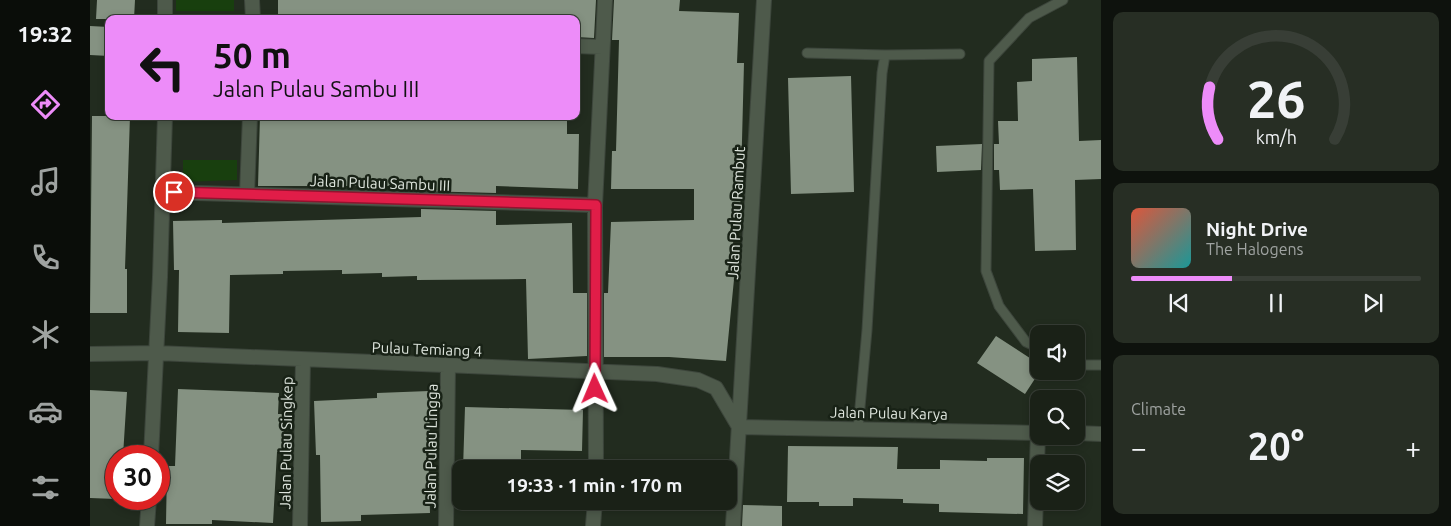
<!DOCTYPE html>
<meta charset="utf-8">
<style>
:root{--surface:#1a2117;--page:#272e24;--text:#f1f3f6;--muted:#9fa3a1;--line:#383e36;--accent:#ed8cf9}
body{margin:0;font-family:Ubuntu,sans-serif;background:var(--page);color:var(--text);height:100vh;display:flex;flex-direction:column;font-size:19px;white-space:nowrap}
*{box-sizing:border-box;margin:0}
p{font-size:16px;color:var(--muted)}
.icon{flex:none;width:28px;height:28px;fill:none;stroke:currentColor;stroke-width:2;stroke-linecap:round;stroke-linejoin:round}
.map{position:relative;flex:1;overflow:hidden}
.panel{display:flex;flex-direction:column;gap:12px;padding:12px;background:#0e120d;width:350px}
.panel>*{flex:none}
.hud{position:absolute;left:15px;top:15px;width:475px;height:105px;border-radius:10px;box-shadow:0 2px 8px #0003,0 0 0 1px var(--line);background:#ed8cf9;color:#111;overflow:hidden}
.controls{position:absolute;left:940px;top:325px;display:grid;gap:10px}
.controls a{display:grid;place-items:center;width:55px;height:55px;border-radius:10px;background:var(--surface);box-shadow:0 2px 8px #0003,0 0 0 1px var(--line);font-size:25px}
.speed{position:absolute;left:15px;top:445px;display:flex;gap:10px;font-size:25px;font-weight:700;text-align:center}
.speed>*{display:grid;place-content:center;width:65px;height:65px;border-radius:50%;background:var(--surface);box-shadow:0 2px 8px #0003,0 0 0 1px var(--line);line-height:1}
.speed .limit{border:8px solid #d22;background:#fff;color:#111}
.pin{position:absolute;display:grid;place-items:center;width:42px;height:42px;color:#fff;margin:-21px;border:2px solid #fff;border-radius:50%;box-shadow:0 1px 5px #0007}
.me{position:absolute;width:55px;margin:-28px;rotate:359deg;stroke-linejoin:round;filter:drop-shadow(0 0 4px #0008)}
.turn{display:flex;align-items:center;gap:18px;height:105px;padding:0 25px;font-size:22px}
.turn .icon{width:65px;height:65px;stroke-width:2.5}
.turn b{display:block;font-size:35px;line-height:42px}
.big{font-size:38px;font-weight:700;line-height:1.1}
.panel .widget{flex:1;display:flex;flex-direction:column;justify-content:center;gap:8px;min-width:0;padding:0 18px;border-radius:10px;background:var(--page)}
.panel .dial{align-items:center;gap:0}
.dial svg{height:130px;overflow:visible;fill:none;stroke:var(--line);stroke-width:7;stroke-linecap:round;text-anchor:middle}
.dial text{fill:var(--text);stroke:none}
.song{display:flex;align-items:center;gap:15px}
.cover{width:60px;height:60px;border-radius:8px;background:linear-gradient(135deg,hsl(10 70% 55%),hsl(180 70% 35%))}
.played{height:5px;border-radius:2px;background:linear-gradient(90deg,var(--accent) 35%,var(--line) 35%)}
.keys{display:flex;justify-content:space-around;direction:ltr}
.heat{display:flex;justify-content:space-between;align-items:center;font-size:28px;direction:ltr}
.trip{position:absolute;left:362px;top:460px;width:285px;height:50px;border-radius:10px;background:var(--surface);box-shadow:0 2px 8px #0003,0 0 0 1px var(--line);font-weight:700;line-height:50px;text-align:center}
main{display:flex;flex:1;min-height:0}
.tabs{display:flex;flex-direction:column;width:90px;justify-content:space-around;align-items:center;background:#0a0d09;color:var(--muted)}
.tabs .icon{width:35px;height:35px}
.tabs .current{color:var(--accent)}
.tabs b{font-size:22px;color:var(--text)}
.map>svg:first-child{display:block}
.green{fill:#183f0e}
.building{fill:#859282}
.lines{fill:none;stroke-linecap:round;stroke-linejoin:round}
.service-casing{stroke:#3d463c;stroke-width:11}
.minor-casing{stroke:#3d463c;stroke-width:16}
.service{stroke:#4e5a4b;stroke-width:9}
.minor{stroke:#4e5a4b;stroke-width:14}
.route-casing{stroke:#92132f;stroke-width:12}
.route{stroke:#e11d48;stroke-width:9}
.labels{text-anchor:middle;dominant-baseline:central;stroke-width:5;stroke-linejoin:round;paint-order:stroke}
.street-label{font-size:15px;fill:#dde4dc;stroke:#182216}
</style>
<main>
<nav class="tabs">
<b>19:32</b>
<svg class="icon current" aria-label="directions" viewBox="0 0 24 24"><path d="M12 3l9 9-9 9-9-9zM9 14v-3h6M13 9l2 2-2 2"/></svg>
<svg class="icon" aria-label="music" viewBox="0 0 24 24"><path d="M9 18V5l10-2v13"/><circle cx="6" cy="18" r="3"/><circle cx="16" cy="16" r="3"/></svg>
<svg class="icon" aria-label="phone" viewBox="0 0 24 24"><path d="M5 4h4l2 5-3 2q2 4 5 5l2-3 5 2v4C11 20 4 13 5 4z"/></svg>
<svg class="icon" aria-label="climate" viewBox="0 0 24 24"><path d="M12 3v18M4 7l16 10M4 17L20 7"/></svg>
<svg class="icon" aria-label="car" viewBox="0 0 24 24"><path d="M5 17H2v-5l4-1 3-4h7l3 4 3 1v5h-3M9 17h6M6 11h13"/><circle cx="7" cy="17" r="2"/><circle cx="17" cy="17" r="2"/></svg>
<svg class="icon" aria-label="filters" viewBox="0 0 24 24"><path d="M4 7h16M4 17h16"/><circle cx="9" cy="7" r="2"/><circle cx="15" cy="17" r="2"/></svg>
</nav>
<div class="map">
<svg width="1011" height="526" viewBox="0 0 1011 526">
<rect width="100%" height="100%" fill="#222c1f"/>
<path class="green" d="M86,0H144V11H86Z
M93,160H147V180L93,182Z"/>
<path class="building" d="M7,0H45L44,19H6Z
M188,0H506L504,38L486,37V19H188Z
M524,0H590L589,11L649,13L647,63H654L650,218L645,217L642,258L646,259L636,361L579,357H514V293H518L521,222L604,220V189H521L522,151H526L529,40H522Z
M0,26L19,27V56L0,55Z
M987,57L989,141L1011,140V179L985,180L986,250L945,251L943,189L910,190L909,170H904V144H909L908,121H928L927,82L942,81V59Z
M761,76L764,192L701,194L698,78Z
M2,116H40L35,269H37V313H0Z
M170,116H477V134H489L488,189L406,186V193L330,191V186H168Z
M892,144L891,170L847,172L846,146Z
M331,209L406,211V225L482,223L483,293H497V356L438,359L436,279L327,280V276L292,277V273L252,274V270L193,271V274L140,275L139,333L88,332L89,270H84L83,221L132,220V223L331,217Z
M906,336L949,364L950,371L935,394L887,363Z
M88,389L189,393L188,414H194L193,452H187L183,523L122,520V524H76L77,466H85Z
M0,390L37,392L33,456H26V499L0,498Z
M339,391L340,446H338L340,513L271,515V521L231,522L230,455H226L224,401L287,398V393Z
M375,407L493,410L492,451L431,450V469H373Z
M698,446L808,447L807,469H850V460L897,461V458H934L933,514L849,512V504L813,503V499L763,498V506H729V502H697Z
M373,501H430V509H373Z
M653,505L692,506V526H652Z"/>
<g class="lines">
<g class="service-casing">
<path id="service" d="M717,53L795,55
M949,348L936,342L909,306L896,271L899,61L939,18L973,0
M986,365H1011
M768,429L777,330L792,73L795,55L870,54"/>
</g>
<g class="minor-casing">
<path id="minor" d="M162,0L163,19
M75,19V0
M486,46L512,47
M73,192L505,205
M157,194L160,116
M0,354L67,353L567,374L608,380L626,388L649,427
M649,427L949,433
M986,433L1011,434
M61,456L70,277L75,116
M506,469L505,205L515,0
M57,526L59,499
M210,526L213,360
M356,526L358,366
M503,526L505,501
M643,526L674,0
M945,526L948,433"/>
</g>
<use href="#service" class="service"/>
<use href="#minor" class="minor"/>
</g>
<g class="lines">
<g class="route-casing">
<path id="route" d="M84,192L506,205L505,389"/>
</g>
<use href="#route" class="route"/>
</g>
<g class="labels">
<g class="street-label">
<text transform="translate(290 183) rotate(2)">Jalan Pulau Sambu III</text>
<text transform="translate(646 213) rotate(-87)">Jalan Pulau Rambut</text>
<text transform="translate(337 349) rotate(2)">Pulau Temiang 4</text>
<text transform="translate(799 413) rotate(1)">Jalan Pulau Karya</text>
<text transform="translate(196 443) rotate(-89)">Jalan Pulau Singkep</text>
<text transform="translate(341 446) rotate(-89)">Jalan Pulau Lingga</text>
</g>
</g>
</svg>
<div class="controls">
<a><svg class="icon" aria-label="sound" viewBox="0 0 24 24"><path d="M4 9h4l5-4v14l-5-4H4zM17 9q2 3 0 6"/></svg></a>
<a><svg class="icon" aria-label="search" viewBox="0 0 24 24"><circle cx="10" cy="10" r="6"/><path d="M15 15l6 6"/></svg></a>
<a><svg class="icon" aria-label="layers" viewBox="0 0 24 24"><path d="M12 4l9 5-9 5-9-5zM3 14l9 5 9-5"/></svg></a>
</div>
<div class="speed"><div class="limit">30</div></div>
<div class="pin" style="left:84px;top:192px;background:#d93025"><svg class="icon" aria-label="arrive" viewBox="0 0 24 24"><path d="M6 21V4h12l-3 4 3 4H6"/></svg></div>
<svg class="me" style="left:505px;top:389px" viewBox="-20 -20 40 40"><path d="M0-17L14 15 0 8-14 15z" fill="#e11d48" stroke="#fff" stroke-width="4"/></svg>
<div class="trip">19:33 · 1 min · 170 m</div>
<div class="hud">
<div class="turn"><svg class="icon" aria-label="left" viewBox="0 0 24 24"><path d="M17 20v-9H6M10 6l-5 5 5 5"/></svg><div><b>50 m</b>Jalan Pulau Sambu III</div></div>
</div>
</div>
<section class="panel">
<div class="widget dial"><svg viewBox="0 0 100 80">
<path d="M14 69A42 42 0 1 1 86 69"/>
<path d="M14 69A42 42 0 0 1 9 37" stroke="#ed8cf9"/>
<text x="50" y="56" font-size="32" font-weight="700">26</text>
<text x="50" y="72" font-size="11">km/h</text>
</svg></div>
<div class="widget">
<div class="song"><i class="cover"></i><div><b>Night Drive</b><p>The Halogens</p></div></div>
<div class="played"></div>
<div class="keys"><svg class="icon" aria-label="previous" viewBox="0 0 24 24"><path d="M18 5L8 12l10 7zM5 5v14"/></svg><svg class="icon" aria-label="pause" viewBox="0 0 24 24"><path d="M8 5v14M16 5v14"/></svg><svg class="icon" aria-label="next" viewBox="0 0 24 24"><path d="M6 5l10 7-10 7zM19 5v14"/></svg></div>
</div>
<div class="widget"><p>Climate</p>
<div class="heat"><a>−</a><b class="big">20°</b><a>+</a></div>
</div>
</section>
</main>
